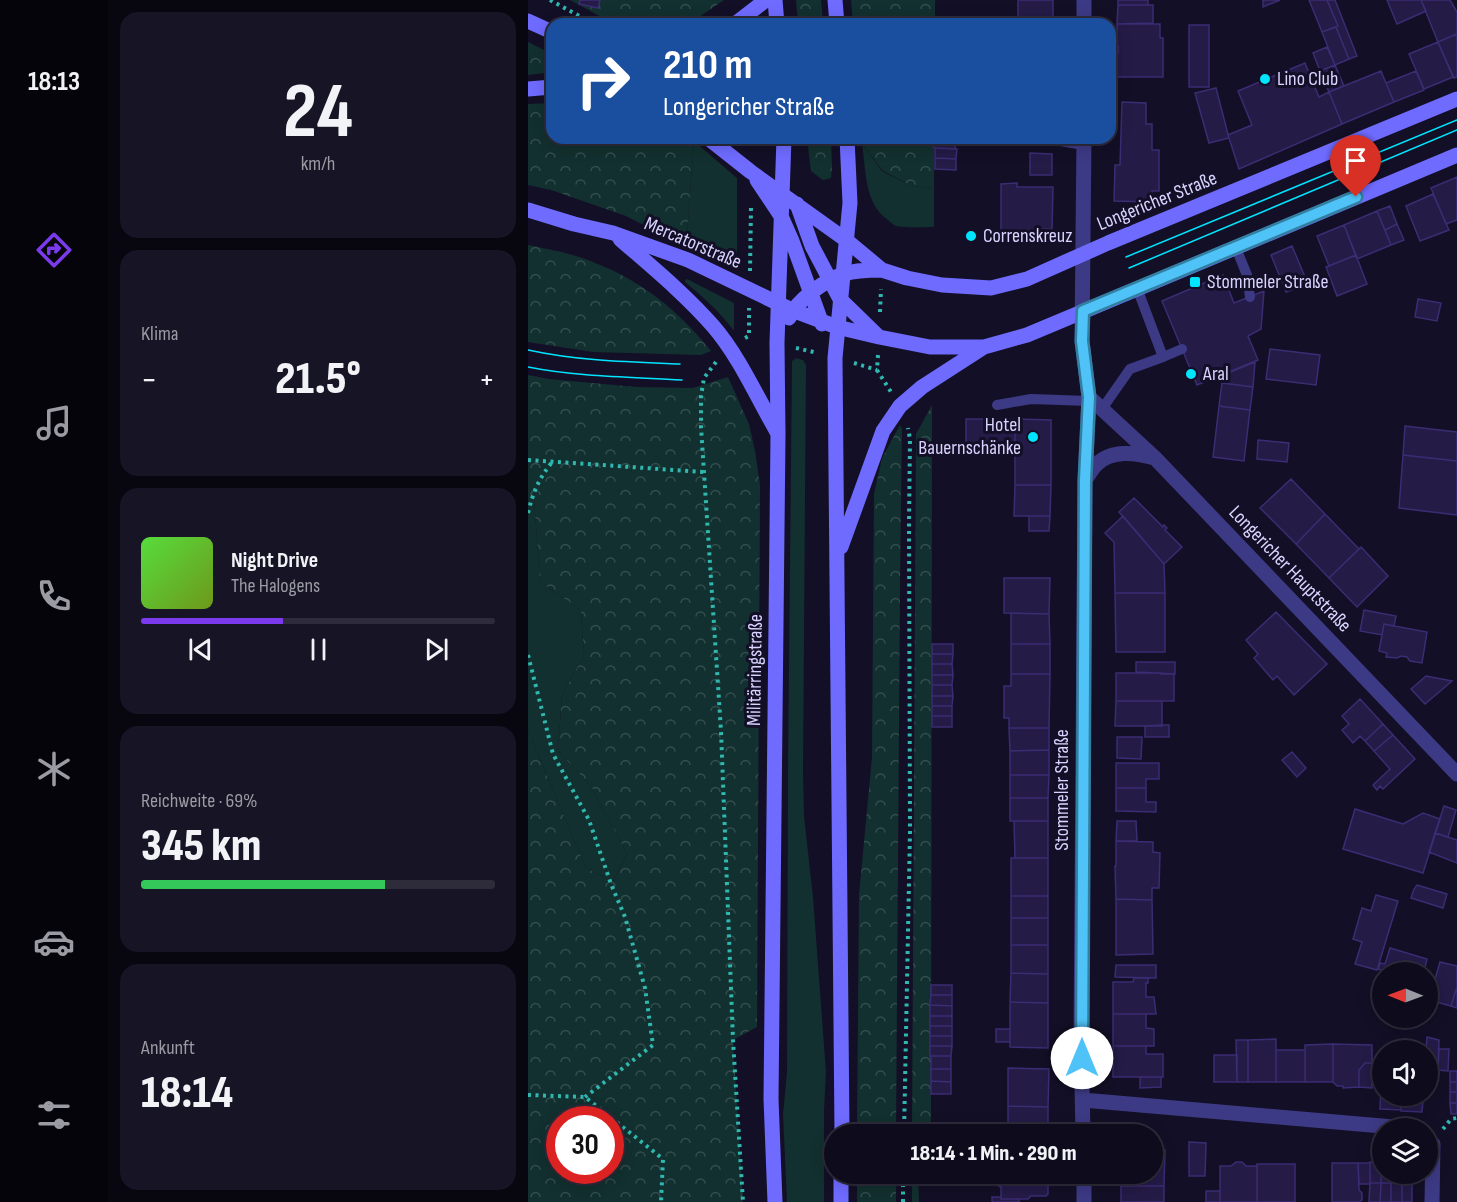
<!DOCTYPE html>
<html lang="de">
<meta charset="utf-8">
<style>
:root{--surface:#0e0b1c;--page:#171425;--text:#f1f3f6;--muted:#9b9ba3;--line:#2e2b3b;--accent:#7c3aed}
body{margin:0;font-family:"Sofia Sans Condensed",sans-serif;background:var(--page);color:var(--text);height:100vh;display:flex;flex-direction:column;font-size:22px;white-space:nowrap}
*{box-sizing:border-box;margin:0}
p{font-size:20px;color:var(--muted)}
.icon{flex:none;width:33px;height:33px;fill:none;stroke:currentColor;stroke-width:2;stroke-linecap:round;stroke-linejoin:round}
.map{position:relative;flex:1;overflow:hidden}
.side{display:flex;flex-direction:column;gap:12px;padding:12px;background:#08060f;width:420px}
.side>*{flex:none}
.banner{position:absolute;left:18px;top:18px;width:570px;height:126px;border-radius:18px;box-shadow:0 3px 15px #0003,0 0 0 2px var(--line);background:#1a4fa0;color:#fff;overflow:hidden}
.needle{width:39px;rotate:271deg}
.tools{position:absolute;left:844px;top:962px;display:grid;gap:12px}
.tools a{display:grid;place-items:center;width:66px;height:66px;border-radius:50%;background:var(--surface);box-shadow:0 3px 15px #0003,0 0 0 2px var(--line);font-size:30px}
.speed{position:absolute;left:18px;top:1106px;display:flex;gap:12px;font-size:30px;font-weight:700;text-align:center}
.speed>*{display:grid;place-content:center;width:78px;height:78px;border-radius:50%;background:var(--surface);box-shadow:0 3px 15px #0003,0 0 0 2px var(--line);line-height:1}
.speed .limit{border:9px solid #d22;background:#fff;color:#111}
.pin{position:absolute;display:grid;place-items:center;width:51px;height:51px;color:#fff;margin:-62px -26px;border-radius:50% 50% 50% 0;rotate:-45deg;box-shadow:0 0 6px #0007}
.pin .icon{rotate:45deg}
.me{position:absolute;width:66px;margin:-33px;rotate:0deg;stroke-linejoin:round;filter:drop-shadow(0 0 4px #0008)}
.turn{display:flex;align-items:center;gap:21px;height:126px;padding:0 18px;font-size:27px}
.turn .icon{width:78px;height:78px;stroke-width:2.5}
.turn b{display:block;font-size:42px;line-height:51px}
.big{font-size:45px;font-weight:800;line-height:1.1}
.side .tile{flex:1;display:flex;flex-direction:column;justify-content:center;gap:9px;min-width:0;padding:0 21px;border-radius:18px;background:var(--page)}
.side .dial{align-items:center;gap:0}
.dial b{font-size:78px;line-height:1}
.song{display:flex;align-items:center;gap:18px}
.cover{width:72px;height:72px;border-radius:9px;background:linear-gradient(135deg,hsl(110 70% 55%),hsl(80 70% 35%))}
.played{height:6px;border-radius:3px;background:linear-gradient(90deg,var(--accent) 40%,var(--line) 40%)}
.keys{display:flex;justify-content:space-around;direction:ltr}
.heat{display:flex;justify-content:space-between;align-items:center;font-size:33px;direction:ltr}
.charge{height:9px;border-radius:4px;background:linear-gradient(90deg,#34c759 69%,var(--line) 0)}
.trip{position:absolute;left:296px;top:1124px;width:339px;height:60px;border-radius:30px;background:var(--surface);box-shadow:0 3px 15px #0003,0 0 0 2px var(--line);font-weight:800;line-height:60px;text-align:center}
main{display:flex;flex:1;min-height:0}
.tabs{display:flex;flex-direction:column;width:108px;justify-content:space-around;align-items:center;background:#06040b;color:var(--muted)}
.tabs .icon{width:42px;height:42px}
.tabs .selected{color:var(--accent)}
.tabs b{font-size:27px;color:var(--text)}
.map>svg:first-child{display:block}
.grass{fill:#12302f}
.forest{fill:url(#forest-crowns);fill-rule:evenodd}
.building{fill:#241b47;stroke:#3b2d73;stroke-width:1.5}
.lines{fill:none;stroke-linecap:round;stroke-linejoin:round}
.path{stroke:#2fb8b0;stroke-width:4;stroke-dasharray:3 4.5;stroke-linecap:butt}
.lane{stroke:#3d3a85;stroke-width:10}
.street{stroke:#3d3a85;stroke-width:15}
.secondary{stroke:#6f6bff;stroke-width:15}
.tram{stroke:#00e5ff;stroke-width:1.5}
.route-casing{stroke:#337fa1;stroke-width:15}
.route{stroke:#4fc3f7;stroke-width:10}
.poi-dot{fill:#00e5ff;stroke:#130f26;stroke-width:2}
.labels{text-anchor:middle;dominant-baseline:central;stroke-width:6;stroke-linejoin:round;paint-order:stroke}
.poi-label{font-size:20px;fill:#d9d4ff;stroke:#130f26;text-anchor:start}
.street-label{font-size:20px;fill:#d9d4ff;stroke:#130f26}
</style>
<main>
<nav class="tabs">
<b>18:13</b>
<svg class="icon selected" aria-label="directions" viewBox="0 0 24 24"><path d="M12 3l9 9-9 9-9-9zM9 14v-3h6M13 9l2 2-2 2"/></svg>
<svg class="icon" aria-label="music" viewBox="0 0 24 24"><path d="M9 18V5l10-2v13"/><circle cx="6" cy="18" r="3"/><circle cx="16" cy="16" r="3"/></svg>
<svg class="icon" aria-label="phone" viewBox="0 0 24 24"><path d="M5 4h4l2 5-3 2q2 4 5 5l2-3 5 2v4C11 20 4 13 5 4z"/></svg>
<svg class="icon" aria-label="climate" viewBox="0 0 24 24"><path d="M12 3v18M4 7l16 10M4 17L20 7"/></svg>
<svg class="icon" aria-label="car" viewBox="0 0 24 24"><path d="M5 17H2v-5l4-1 3-4h7l3 4 3 1v5h-3M9 17h6M6 11h13"/><circle cx="7" cy="17" r="2"/><circle cx="17" cy="17" r="2"/></svg>
<svg class="icon" aria-label="filters" viewBox="0 0 24 24"><path d="M4 7h16M4 17h16"/><circle cx="9" cy="7" r="2"/><circle cx="15" cy="17" r="2"/></svg>
</nav>
<section class="side">
<div class="tile dial"><b>24</b><p>km/h</p></div>
<div class="tile"><p>Klima</p>
<div class="heat"><a>−</a><b class="big">21.5°</b><a>+</a></div>
</div>
<div class="tile">
<div class="song"><i class="cover"></i><div><b>Night Drive</b><p>The Halogens</p></div></div>
<div class="played"></div>
<div class="keys"><svg class="icon" aria-label="previous" viewBox="0 0 24 24"><path d="M18 5L8 12l10 7zM5 5v14"/></svg><svg class="icon" aria-label="pause" viewBox="0 0 24 24"><path d="M8 5v14M16 5v14"/></svg><svg class="icon" aria-label="next" viewBox="0 0 24 24"><path d="M6 5l10 7-10 7zM19 5v14"/></svg></div>
</div>
<div class="tile"><p>Reichweite · 69%</p><b class="big">345 km</b><div class="charge"></div></div>
<div class="tile"><p>Ankunft</p><b class="big">18:14</b></div>
</section>
<div class="map">
<svg width="929" height="1202" viewBox="0 0 929 1202">
<defs>
<pattern id="forest-crowns" width="20" height="18" patternUnits="userSpaceOnUse" patternTransform="scale(1.5)"><rect width="20" height="18" fill="#12302f"/><path d="M2 6a3 3 0 1 1 6 0M12 15a3 3 0 1 1 6 0" fill="none" stroke="#344d4e"/></pattern>
</defs>
<rect width="100%" height="100%" fill="#130f26"/>
<path class="grass" d="M166,141L209,178V268L158,247Z
M334,143L354,171L383,186L406,188V227C397,227 375,228 368,226C365,225 363,222 360,220C336,204 338,170 334,143Z
M159,279L206,303V331C192,312 175,297 157,282V280Z
M268,358L275,360L278,365L275,771L276,816L285,897L298,1072L296,1111V1202H259L255,1114L259,1072L260,771L264,361Z
M0,497L6,499L12,582L53,610L56,655L34,695L30,751L63,786L99,854L85,882L58,868L0,731Z"/>
<path class="forest" d="M42,0H196L161,24H86Z
M268,0H293L295,24H270Z
M323,0H407V24H325Z
M0,42L24,54V72L0,75Z
M24,103V138H162L166,141L158,247L98,216L23,190L0,185V104Z
M279,138H303L304,167L303,178L295,180L283,171Z
M334,138H406V188L383,186L354,170L334,143Z
M0,245C13,248 27,250 41,254C100,271 145,303 183,351L173,355L65,352L0,342Z
M0,375L21,379L108,387L165,388L200,377L221,424L227,451L232,485L229,1027L205,1040L215,1202H0V731L58,868L85,882L99,854L63,786L30,751L34,695L56,655L53,610L12,582L6,499L0,497ZM32,1119H82V1170H32Z
M404,405L403,1134H384L388,434Z
M372,425L374,429L372,585L368,1134H329L331,895L344,757L346,494L354,458Z
M329,1173H368V1202H329Z
M384,1173H390L391,1202H384Z"/>
<path class="building" d="M52,0H72L70,8L51,4Z
M490,0H525V18H490Z
M590,0H620V5H590Z
M735,0H752L735,7Z
M781,0H799L810,26L794,32Z
M799,0H807L829,56L821,59L808,27L810,26Z
M859,0H893L898,11L869,24Z
M893,0H922L929,12V34L910,42Z
M590,5H625V23L589,24Z
M407,18H430V24H407Z
M476,18H490V24H476Z
M490,18H525V24H490Z
M589,24H632V38H635V77H588V54L590,53V46H589Z
M661,25H681V87H661Z
M808,27L821,59L807,65L794,32Z
M929,34V77L926,78L910,42Z
M910,42L925,77L896,89L881,54Z
M799,47L807,65L792,71L785,53Z
M777,63L791,97L801,92L814,124L711,169L700,135L724,125L710,91Z
M807,65L816,86L801,92L792,71Z
M853,71L866,102L814,124L801,92Z
M888,71L896,90L866,102L858,83Z
M688,88L701,138L681,143L667,93Z
M594,102L618,103V124H624V150H631V191H624V202L586,201L587,165H592Z
M406,138H427V149L406,148Z
M407,148L429,149L428,159L407,158Z
M502,153L524,154V175H502Z
M407,158L428,159V170L407,169Z
M929,177V220L918,224L903,188Z
M489,183V187H525L524,229L473,231V184Z
M905,194L921,230L892,241L878,206Z
M862,206L869,224L857,230L849,211Z
M849,211L863,245L829,259L816,225Z
M869,224L876,240L863,245L857,230Z
M816,225L828,255L801,266L789,236Z
M764,246L780,284L758,292L743,255Z
M828,255L839,284L809,296L798,267Z
M695,275L706,303L736,291L733,329L720,336L730,360L669,385L634,301Z
M890,299L913,303L909,321L887,317Z
M742,349L792,355L788,385L738,379Z
M727,362L725,387L694,383L695,375Z
M694,383L725,387L722,410L691,406Z
M691,406L722,410L716,461L685,457Z
M438,419H487V454L438,453Z
M487,419L523,420V485H487Z
M877,426L929,432V461L875,455Z
M730,440L761,443L759,462L729,459Z
M875,455L929,461V515L871,508Z
M763,479L797,514L768,544L732,508Z
M487,485H523L522,516H486Z
M606,498L635,527L636,525L639,528L637,530L654,547L636,564L591,512Z
M797,514L831,549L801,578L768,544Z
M501,516H522L521,531H501Z
M595,516L636,564L637,593H587L586,542L577,533Z
M833,547L860,576L829,607L801,578Z
M476,578H522L521,614L476,613Z
M587,593H637V652H588Z
M836,610L868,616L866,626L856,624L854,635L832,631Z
M748,612L799,664L766,695L749,676L745,680L726,658L730,654L718,640Z
M483,613L521,614L522,644H483Z
M856,624L899,632L894,663L882,661L879,657L873,656L869,658L858,657L859,653L851,651Z
M404,644H425V654H404Z
M483,644H522V674H483Z
M404,654H425L424,664H404Z
M608,662H647V674L608,672Z
M404,664H424L425,675H404Z
M588,673H633V674H646V701H588Z
M483,674H522L521,728H481V718H476V686H483Z
M404,675H425L424,685H404Z
M898,676L924,681L897,704L883,689Z
M404,685H424L425,696H404Z
M404,696H425L424,706H404Z
M832,699L855,724L837,741L832,736L825,743L814,730L821,724L814,716Z
M588,701H634V726H587Z
M404,706H424V716H404Z
M404,716H424V727H404Z
M855,724L865,735L846,751L837,741Z
M634,725H641V737H617V726Z
M481,728H521V750L482,751Z
M865,735L887,759L855,789L852,786L849,790L845,785L862,769L846,751Z
M589,737H614L613,759L589,758Z
M521,750V775H482V751Z
M764,752L778,768L769,777L754,760Z
M588,763H631V779H618V788H588Z
M482,775H521L520,798H482Z
M588,788H618V802H628V812L588,811Z
M482,798H520V821H482Z
M916,806L928,810L920,837L907,833Z
M827,809L875,824L895,813L912,819L895,873L815,849Z
M486,821H520V858H487Z
M589,821H608L609,841H588Z
M907,833L929,840V863L901,852Z
M588,841L625,842V852L632,853L631,888H624V900L588,899L587,866H588Z
M483,858H520V896H483Z
M889,885L919,894L915,908L883,898L886,889Z
M848,895L870,901L849,970L827,964L834,942L825,939L834,908L843,911Z
M483,896H520V918H483Z
M588,899L624,900L625,954L588,955Z
M483,918H520V945H483Z
M483,945H520V974L483,973Z
M862,948L899,959L896,972H862L850,969L852,963L857,964Z
M912,962L929,966V991L928,990L923,1006L901,1000Z
M588,965H628V978L587,977Z
M483,973L520,974V1003L482,1002Z
M606,978H620V983H618V997H626L628,1014H585V982H605Z
M900,983L906,985L901,1000L900,999Z
M403,985H424V995H403Z
M928,990L929,991V1008L923,1006Z
M403,995H424V1006L402,1005Z
M482,1002L520,1003V1048L482,1047Z
M402,1005L424,1006V1016H402Z
M585,1014H618V1028L626,1029V1046H585Z
M402,1016H424V1026H402Z
M402,1026H424V1036H402Z
M468,1029H482V1042H468Z
M402,1036H424V1046H402Z
M899,1037L911,1040L910,1070L900,1069V1050H898Z
M748,1039V1082H720V1040Z
M708,1040H720V1082H709Z
M805,1044V1082H777V1045Z
M805,1044L844,1045V1063H837L831,1070V1087L815,1088V1086H809L805,1082Z
M402,1046H424L423,1056H402Z
M585,1046H618V1054H635V1077H585Z
M911,1049H921L920,1071L910,1070Z
M748,1050H777V1082H748Z
M686,1055H709V1082H686Z
M403,1056H423V1069H403Z
M837,1063H844V1088L831,1087V1070Z
M480,1068L521,1069L520,1107L480,1106Z
M403,1069H423V1082L403,1081Z
M922,1071H929V1082H922Z
M612,1077H633V1087L612,1088Z
M403,1081L423,1082V1094H403Z
M922,1082H929V1092H922Z
M853,1084H855V1095H874L873,1110L852,1109Z
M922,1092H929V1103H922Z
M874,1095H895V1101L874,1100Z
M874,1100L895,1101L894,1112L873,1111Z
M922,1103H929V1114H923Z
M480,1106L520,1107V1134L480,1133Z
M661,1142L678,1143L677,1176H661Z
M624,1150H637L636,1186H593L594,1177H590V1173H624Z
M853,1158H855V1173H863V1183H853Z
M708,1162H714L718,1166H729V1202H692V1166H703Z
M842,1162H853V1183H842Z
M804,1163H830L831,1190L834,1193V1200L831,1202H804Z
M830,1163H842V1184H831Z
M729,1164H767V1202H729Z
M474,1173H520L522,1176V1180L520,1182V1194L518,1196H503L500,1199H473V1187L469,1185V1177L473,1176Z
M863,1173H874V1183H863Z
M874,1173H885L884,1183H874Z
M842,1183H853L852,1202H841Z
M853,1183H863V1202H852Z
M863,1183H874V1202H863Z
M874,1183H884V1202H874Z
M593,1186H636V1202H593Z
M678,1191H692V1202H678Z
M464,1197H473V1199H491V1202H464Z"/>
<g class="lines">
<path class="path" d="M22,0L66,24
M222,271L223,206
M352,312L353,289
M217,338L221,336V308
M268,348L290,353
M350,355L349,370L363,392
M188,362L176,378L173,396V427L193,731L205,1040L215,1202
M326,363L349,370
M0,460L176,472
M0,513C5,492 11,478 25,461
M0,655L25,754L61,820L83,884L97,917L117,988L125,1045L57,1097
M0,1095L57,1097L135,1159L133,1202
M915,1129L923,1119L929,1118
M376,1134L382,831L381,523L382,439L380,428
M375,1202V1173"/>
<path class="lane" d="M516,138L555,145
M708,248L719,275L722,297
M609,288L635,357L654,349
M469,405L503,399L561,401
M574,409L602,369L635,357"/>
<path class="street" d="M556,24V0
M561,397L627,458L929,774
M557,480C561,475 564,468 569,464C584,449 608,453 627,458
M555,1100L877,1128
M555,1134L553,1037L557,480L561,397L554,341L556,138
M900,1140L905,1144L904,1202
M556,1173V1202"/>
<path class="secondary" d="M247,0L249,24
M307,0L309,24
M0,21L24,32
M207,24L238,0
M0,89L24,87
M180,138L223,172L318,240L354,270L379,278L414,285L463,288L499,279L580,243L929,99
M229,180L253,216L264,241L294,324
M269,204L284,246L312,299L351,337
M0,210L46,224L85,233L160,260L264,310L309,327L351,337L402,347H456L499,335L929,155
M92,239C124,267 157,294 185,326C211,356 229,397 249,432
M261,318C269,300 297,280 316,274C328,270 341,270 354,270
M313,547L355,431L372,406L394,387L456,347
M314,1134L307,358L322,203L319,138
M247,1202L243,1099L250,434L249,343L256,138
M313,1202V1173"/>
<path class="tram" d="M598,257L929,120
M601,268L929,130
M0,350C50,361 101,362 152,364
M0,367C50,377 103,377 154,380"/>
</g>
<g class="lines">
<g class="route-casing">
<path id="route" d="M554,1058L557,480L561,397L554,341L555,311L828,197"/>
</g>
<use href="#route" class="route"/>
</g>
<g class="poi-dot">
<circle cx="737" cy="79" r="6"/>
<circle cx="443" cy="236" r="6"/>
<rect x="661" y="276" width="12" height="12" rx="3"/>
<circle cx="663" cy="374" r="6"/>
<circle cx="505" cy="437" r="6"/>
</g>
<g class="labels">
<g class="poi-label">
<text x="749" y="79">Lino Club</text>
<text x="455" y="236">Correnskreuz</text>
<text x="679" y="282">Stommeler Straße</text>
<text x="675" y="374">Aral</text>
<text x="493" y="425" text-anchor="end">Hotel<tspan x="493" dy="23">Bauernschänke</tspan></text>
</g>
<g class="street-label">
<text transform="translate(629 201) rotate(-22)">Longericher Straße</text>
<text transform="translate(165 243) rotate(23)">Mercatorstraße</text>
<text transform="translate(762 569) rotate(46)">Longericher Hauptstraße</text>
<text transform="translate(227 670) rotate(-89)">Militärringstraße</text>
<text transform="translate(534 790) rotate(-90)">Stommeler Straße</text>
</g>
</g>
</svg>
<div class="tools">
<a><svg class="needle" viewBox="-14 -14 28 28"><path d="M0-13l5 13h-10z" fill="#e53935"/><path d="M0 13l5-13h-10z" fill="#9b9ba3"/></svg></a>
<a><svg class="icon" aria-label="sound" viewBox="0 0 24 24"><path d="M4 9h4l5-4v14l-5-4H4zM17 9q2 3 0 6"/></svg></a>
<a><svg class="icon" aria-label="layers" viewBox="0 0 24 24"><path d="M12 4l9 5-9 5-9-5zM3 14l9 5 9-5"/></svg></a>
</div>
<div class="speed"><div class="limit">30</div></div>
<div class="pin" style="left:828px;top:197px;background:#d93025"><svg class="icon" aria-label="arrive" viewBox="0 0 24 24"><path d="M6 21V4h12l-3 4 3 4H6"/></svg></div>
<svg class="me" style="left:554px;top:1058px" viewBox="-20 -20 40 40"><circle r="19" fill="#fff"/><path d="M0-13L10 11 0 6-10 11z" fill="#4fc3f7"/></svg>
<div class="trip">18:14 · 1 Min. · 290 m</div>
<div class="banner">
<div class="turn"><svg class="icon" aria-label="right" viewBox="0 0 24 24"><path d="M7 20v-9h11M14 6l5 5-5 5"/></svg><div><b>210 m</b>Longericher Straße</div></div>
</div>
</div>
</main>
